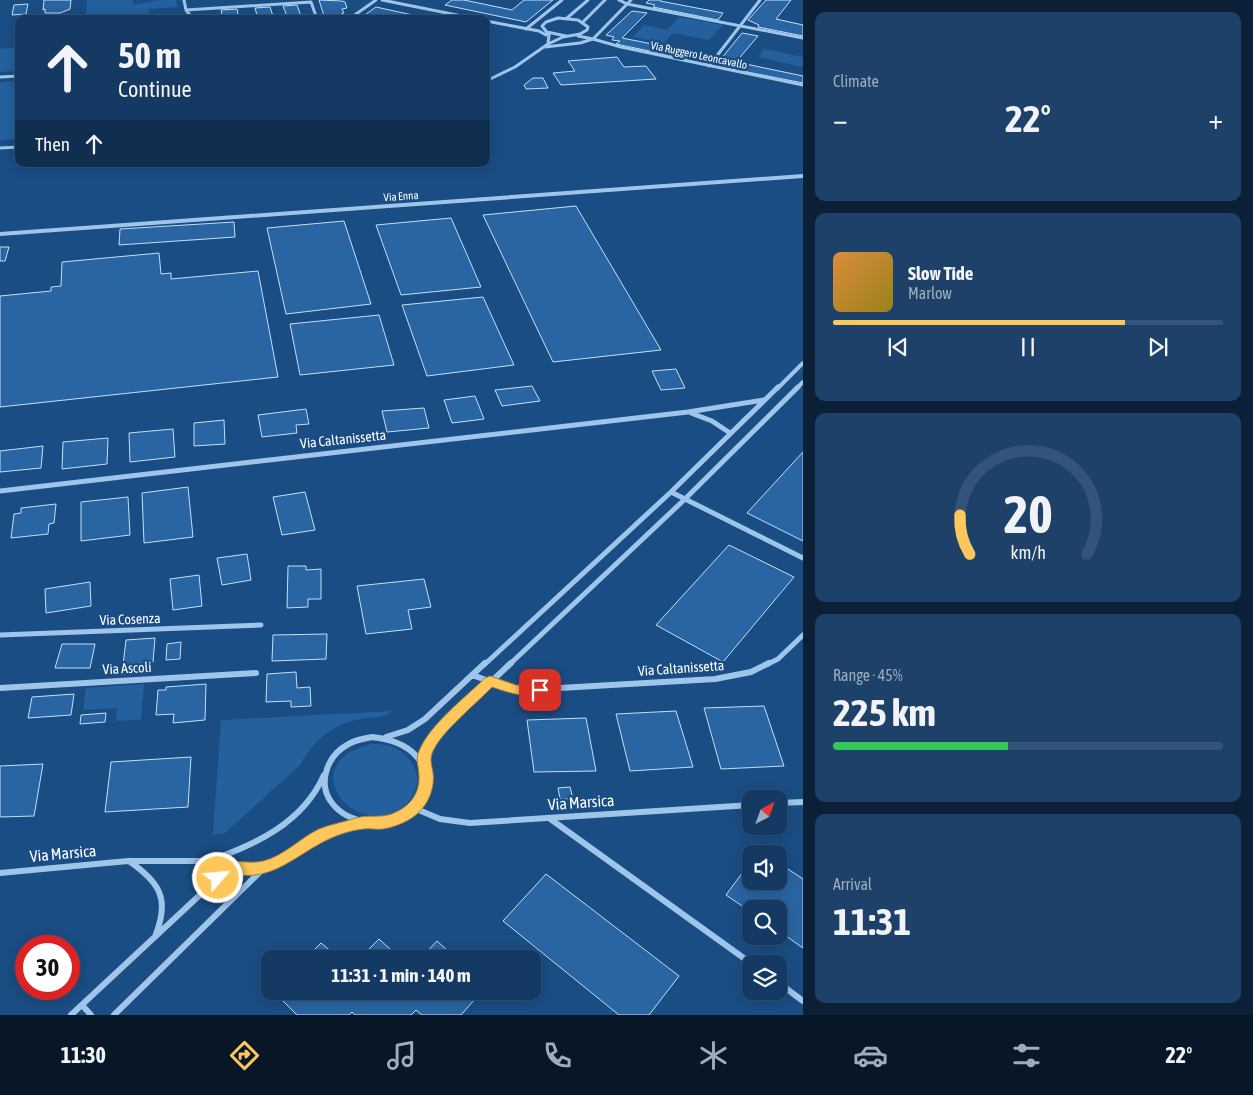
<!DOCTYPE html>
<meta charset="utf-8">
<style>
:root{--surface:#143a63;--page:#1d4169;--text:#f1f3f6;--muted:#9dadbe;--line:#335478;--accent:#fec75b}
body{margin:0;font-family:"Asap Condensed",sans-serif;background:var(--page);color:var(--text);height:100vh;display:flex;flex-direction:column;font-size:19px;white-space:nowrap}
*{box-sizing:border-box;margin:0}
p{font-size:16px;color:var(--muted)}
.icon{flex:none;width:28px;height:28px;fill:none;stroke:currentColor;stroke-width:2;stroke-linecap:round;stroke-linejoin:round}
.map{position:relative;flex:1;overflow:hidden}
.panel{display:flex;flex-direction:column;gap:12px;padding:12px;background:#0b2036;width:450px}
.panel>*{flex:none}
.guide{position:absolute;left:15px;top:15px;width:475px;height:152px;border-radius:10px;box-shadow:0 2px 12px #0003,0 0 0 1px var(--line);background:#143a63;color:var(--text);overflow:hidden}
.needle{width:32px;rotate:41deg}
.buttons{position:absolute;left:742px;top:790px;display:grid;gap:10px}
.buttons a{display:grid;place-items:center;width:45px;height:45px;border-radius:10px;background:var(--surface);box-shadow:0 2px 12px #0003,0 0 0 1px var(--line);font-size:25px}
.speed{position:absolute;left:15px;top:935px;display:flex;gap:10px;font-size:25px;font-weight:700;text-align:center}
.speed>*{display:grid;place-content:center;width:65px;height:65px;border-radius:50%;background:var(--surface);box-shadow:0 2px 12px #0003,0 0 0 1px var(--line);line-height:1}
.speed .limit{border:8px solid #d22;background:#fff;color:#111}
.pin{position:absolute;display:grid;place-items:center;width:42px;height:42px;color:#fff;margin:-21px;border-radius:10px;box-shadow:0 2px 8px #0006}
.me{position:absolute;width:55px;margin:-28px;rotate:63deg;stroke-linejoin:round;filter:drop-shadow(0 0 4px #0008)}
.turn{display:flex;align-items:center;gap:18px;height:105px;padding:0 20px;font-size:22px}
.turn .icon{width:65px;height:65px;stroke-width:2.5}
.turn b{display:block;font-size:35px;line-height:42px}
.then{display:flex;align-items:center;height:48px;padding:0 20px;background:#0003;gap:10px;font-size:19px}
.big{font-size:38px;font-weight:700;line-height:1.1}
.panel .tile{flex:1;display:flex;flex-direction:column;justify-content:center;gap:8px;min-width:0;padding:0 18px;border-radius:10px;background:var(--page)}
.panel .dial{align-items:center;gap:0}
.dial svg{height:130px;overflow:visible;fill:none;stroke:var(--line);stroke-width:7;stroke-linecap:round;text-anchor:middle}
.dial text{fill:var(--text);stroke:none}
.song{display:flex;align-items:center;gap:15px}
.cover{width:60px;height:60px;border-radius:8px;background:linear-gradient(135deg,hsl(30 70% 55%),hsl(50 70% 35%))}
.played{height:5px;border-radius:2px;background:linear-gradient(90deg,var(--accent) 75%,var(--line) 75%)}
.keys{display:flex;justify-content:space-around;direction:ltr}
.heat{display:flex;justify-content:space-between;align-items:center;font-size:28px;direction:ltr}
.charge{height:8px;border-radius:4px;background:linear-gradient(90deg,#34c759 45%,var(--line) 0)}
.trip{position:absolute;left:261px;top:950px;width:280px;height:50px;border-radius:10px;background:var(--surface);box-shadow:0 2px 12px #0003,0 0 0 1px var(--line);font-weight:700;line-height:50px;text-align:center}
.dock{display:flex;height:80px;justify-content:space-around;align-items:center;background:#081728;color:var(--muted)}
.dock .icon{width:35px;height:35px}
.dock .active{color:var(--accent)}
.dock b{font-size:22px;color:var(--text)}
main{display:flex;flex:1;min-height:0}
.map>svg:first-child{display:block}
.green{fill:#23609d}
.building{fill:#2965a2;stroke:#c5dff8}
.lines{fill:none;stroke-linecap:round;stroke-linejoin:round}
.street-far3{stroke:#a0c5eb;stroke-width:3}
.street-far2{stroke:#a0c5eb;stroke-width:4}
.street-far1{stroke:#a0c5eb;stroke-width:5}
.street{stroke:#a0c5eb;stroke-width:6}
.route{fill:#fec75b;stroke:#a5813b}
.labels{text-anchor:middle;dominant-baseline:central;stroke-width:5;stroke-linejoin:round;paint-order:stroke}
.far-street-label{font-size:11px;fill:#fff;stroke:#1a4d84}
.street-label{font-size:14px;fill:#fff;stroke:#1a4d84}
.near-street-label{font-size:16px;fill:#fff;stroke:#1a4d84}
</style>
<main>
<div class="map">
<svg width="803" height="1015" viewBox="0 0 803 1015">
<rect width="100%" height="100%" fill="#1a4d84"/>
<path class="green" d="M87,0H133V5L159,0H176L177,7L149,9L150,19H66L86,14Z
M679,17L723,25L709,40L673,33L664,43L633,37L644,25L667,30Z
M19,33V71L0,72V49L17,47Z
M764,49L803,57V67L758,57Z
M19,81V139L0,140V82Z
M144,684L141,720L116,721L117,708L83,710L86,688Z
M392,711C382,719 373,717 362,719C334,723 313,741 300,765L225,833L213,835L221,720Z
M371,744C380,744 389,744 397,749C417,760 425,785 407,803C361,847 288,765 371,744Z"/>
<path class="building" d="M44,0H71L70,9L60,13H45V9L43,10Z
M319,0L342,1L345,2L347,8L342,9L344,13L341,14L342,15L325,19Z
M452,0H464L512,10L524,0H553L526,22L445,5Z
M649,0H661L660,1L723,13L718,20L653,7L655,5L646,3Z
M766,0H791L776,19L803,25V36L758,27L759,25L748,20Z
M28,4L26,14L12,15L14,5Z
M297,5L302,19H288L283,6Z
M270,7L274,19H258L255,8Z
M376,7L431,19H359Z
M237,9L239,19H223L221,10Z
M632,11L647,13L622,38L693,52L687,59L616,44L620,41L612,40L614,37L606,35Z
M742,33L758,36L736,62L803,76V83L732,69L735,65L728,63L730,61L721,59Z
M617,57L624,67L646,66L656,79L561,85L553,73L575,71L568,61Z
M533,78H543L548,88L526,89L524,85Z
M576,206L661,350L553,362L483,215Z
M451,218L481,287L401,295L376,225Z
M344,221L371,304L286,314L267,228Z
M234,222L235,237L119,245L120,229Z
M0,247H9L5,261H0Z
M159,253L161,274L171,273V279L258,271L278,377L0,407V296L51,291V287L61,286L62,262Z
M483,297L514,365L427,376L402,305Z
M379,315L394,365L300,375L290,324Z
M676,369L685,388L661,390L652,371Z
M532,386L540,401L502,406L495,390Z
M475,396L484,419L452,423L444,400Z
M424,408L429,428L387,432L382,411Z
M306,409L309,424L296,425L297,433L262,437L258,415Z
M224,420L225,444L194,446V423Z
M173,429L175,457L130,462L129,433Z
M108,438L107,464L62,469L63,442Z
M43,446L41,468L0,472V451Z
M803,452V541L747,513Z
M188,487L193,537L144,543L142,493Z
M305,492L315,530L282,535L273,497Z
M128,497L130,535L81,541V502Z
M56,504L54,523L49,524L48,534L11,538L14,514L21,513V508Z
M729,545L794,577L723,662L656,625Z
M247,554L251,580L222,585L217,558Z
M288,566H306V570L321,569V599H308V607L287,608Z
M199,575L202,606L173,610L170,579Z
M424,579L431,607L408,610L412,629L366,634L357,586Z
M90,582L91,606L46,613L45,589Z
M327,634L326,659L272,661L273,635Z
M155,638L153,662L123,665L126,640Z
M181,642L180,659L166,660L167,644Z
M62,644H95L90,668H55Z
M296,672L297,688L310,687L311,706L291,707V701L266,702L267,674Z
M206,684L205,720L173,723L174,714L156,715L158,690H166V687Z
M74,694L71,715L28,718L32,697Z
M764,706L784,766L721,769L704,708Z
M676,711L693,767L630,771L616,714Z
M106,713L105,722L80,724L81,715Z
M586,718L596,771L534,772L527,720Z
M191,757L188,807L105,812L111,762Z
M43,764L34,816L0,817V766Z
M570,787L573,799H560L558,788Z
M751,861V881H779V863L803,879V948L779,931V909H751V912L726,895Z
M546,874L679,976L649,1015H619L503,921Z
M379,939L401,959H359Z
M437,941L457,959H420Z
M321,943L340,959H305Z
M273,991H482L461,1015H422L416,1010L411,1015H355L352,1012L349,1015H297Z"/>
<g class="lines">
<path class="street-far3" d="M184,0L186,10L193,19
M382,0L477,19
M619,0L627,4L803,38
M186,10L311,2L317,19
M558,18L578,20L588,27L587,30L580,34L563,37L548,44L549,35L542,26L546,22Z
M567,18L588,0
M349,19L376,0
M486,21L539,31L546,35
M583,22L605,0
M526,29L562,0
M547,32L566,36
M578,36L593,39L631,0
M545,47L580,43L593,39L621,47L803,85
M709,66L760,0
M0,77L19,76
M486,81L515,67L548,44
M0,148L19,147"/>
<path class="street-far2" d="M0,234L803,176
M777,389L803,363
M796,389L803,382"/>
<path class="street-far1" d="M691,413L712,421L730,433
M0,491L688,412L764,400
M671,492L803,558
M0,635L261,625
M484,665L671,492L778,387
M509,665L685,499L798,387
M766,665L778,659L803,635"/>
<path class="street" d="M472,675L509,688L525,690L715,679L751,672L769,663
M0,688L256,673
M372,737C455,746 432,829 368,822C354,820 341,815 332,803C317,784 327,756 347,745C354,740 363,739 372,737Z
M386,737L408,730L425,719L485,663
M423,763L430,744L440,730L511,663
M779,803L803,802
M414,808L440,819L470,823L751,805
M549,818L752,964
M129,861C159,882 170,898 156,934
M208,861C255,845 303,823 324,775
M0,873L128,861H208L244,869L266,867L289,856L323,834L364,822
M779,983L803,1001
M82,1005L91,1015
M71,1015L231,866
M114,1015L265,867"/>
</g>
<path class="route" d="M490,676L516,685L545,686L547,690L545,693C527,699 509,693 492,687C476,704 442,731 433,751C429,760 432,765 433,773C435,787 429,802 420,811C411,821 395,827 383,829C376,830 370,828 364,829C352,830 337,835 327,840C296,855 272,882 234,874L224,883L218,885L213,883L211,878C223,852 242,866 263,861C284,856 300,838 319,829C331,824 344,822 356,818C369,814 384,819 396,812C411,805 420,792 419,776C419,766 415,761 419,751C430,724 465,698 485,678Z"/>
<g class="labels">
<g class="far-street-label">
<text transform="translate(699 55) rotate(12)">Via Ruggero Leoncavallo</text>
<text transform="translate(401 196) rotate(-4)">Via Enna</text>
</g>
<g class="street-label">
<text transform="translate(343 439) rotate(-6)">Via Caltanissetta</text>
<text transform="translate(130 619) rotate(-2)">Via Cosenza</text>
<text transform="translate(127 668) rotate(-3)">Via Ascoli</text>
<text transform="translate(681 668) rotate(-4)">Via Caltanissetta</text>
</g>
<g class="near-street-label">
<text transform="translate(581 802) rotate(-4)">Via Marsica</text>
<text transform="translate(63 853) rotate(-5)">Via Marsica</text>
</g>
</g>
</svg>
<div class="buttons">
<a><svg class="needle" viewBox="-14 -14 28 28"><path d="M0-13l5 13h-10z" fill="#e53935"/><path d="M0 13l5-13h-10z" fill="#9dadbe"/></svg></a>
<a><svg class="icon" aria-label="sound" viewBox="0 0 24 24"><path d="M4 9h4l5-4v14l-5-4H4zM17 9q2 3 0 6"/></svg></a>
<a><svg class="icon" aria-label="search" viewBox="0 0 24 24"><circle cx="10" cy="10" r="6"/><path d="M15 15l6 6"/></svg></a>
<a><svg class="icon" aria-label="layers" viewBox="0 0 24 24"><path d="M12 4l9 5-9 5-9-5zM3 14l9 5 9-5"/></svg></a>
</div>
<div class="speed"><div class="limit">30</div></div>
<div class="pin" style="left:540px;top:690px;background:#d93025"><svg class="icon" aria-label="arrive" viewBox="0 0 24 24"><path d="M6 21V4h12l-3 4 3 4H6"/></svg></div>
<svg class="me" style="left:218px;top:878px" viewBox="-20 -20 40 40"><circle r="17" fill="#fec75b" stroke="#fff" stroke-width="3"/><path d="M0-11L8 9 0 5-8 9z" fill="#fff"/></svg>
<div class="trip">11:31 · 1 min · 140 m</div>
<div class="guide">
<div class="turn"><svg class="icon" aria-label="ahead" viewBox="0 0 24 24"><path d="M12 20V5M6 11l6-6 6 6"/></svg><div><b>50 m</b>Continue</div></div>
<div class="then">Then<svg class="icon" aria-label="ahead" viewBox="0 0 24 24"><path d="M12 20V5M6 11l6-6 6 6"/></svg></div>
</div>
</div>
<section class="panel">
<div class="tile"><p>Climate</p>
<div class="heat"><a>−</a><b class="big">22°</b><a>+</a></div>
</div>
<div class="tile">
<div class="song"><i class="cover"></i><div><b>Slow Tide</b><p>Marlow</p></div></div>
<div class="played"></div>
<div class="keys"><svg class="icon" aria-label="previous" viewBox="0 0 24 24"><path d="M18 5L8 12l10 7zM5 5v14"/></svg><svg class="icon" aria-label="pause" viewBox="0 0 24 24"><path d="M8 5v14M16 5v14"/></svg><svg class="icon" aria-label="next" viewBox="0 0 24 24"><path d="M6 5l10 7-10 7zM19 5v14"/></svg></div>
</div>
<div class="tile dial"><svg viewBox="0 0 100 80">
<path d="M14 69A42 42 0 1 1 86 69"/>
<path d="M14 69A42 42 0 0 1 8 45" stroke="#fec75b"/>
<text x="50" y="56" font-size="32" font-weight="700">20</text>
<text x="50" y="72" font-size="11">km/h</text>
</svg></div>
<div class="tile"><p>Range · 45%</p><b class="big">225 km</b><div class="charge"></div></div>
<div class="tile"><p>Arrival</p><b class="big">11:31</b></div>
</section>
</main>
<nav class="dock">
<b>11:30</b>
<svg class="icon active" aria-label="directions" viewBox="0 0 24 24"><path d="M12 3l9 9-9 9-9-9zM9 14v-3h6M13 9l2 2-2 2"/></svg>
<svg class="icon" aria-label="music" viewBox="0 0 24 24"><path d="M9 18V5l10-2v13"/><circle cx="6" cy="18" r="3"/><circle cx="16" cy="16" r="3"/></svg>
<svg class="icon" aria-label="phone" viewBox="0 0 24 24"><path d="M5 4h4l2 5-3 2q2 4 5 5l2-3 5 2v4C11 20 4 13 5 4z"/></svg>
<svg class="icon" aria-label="climate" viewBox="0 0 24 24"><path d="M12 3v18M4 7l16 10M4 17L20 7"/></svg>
<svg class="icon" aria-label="car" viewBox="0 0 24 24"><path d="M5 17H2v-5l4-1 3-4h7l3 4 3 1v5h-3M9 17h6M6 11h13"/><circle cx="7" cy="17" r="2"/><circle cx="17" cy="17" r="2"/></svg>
<svg class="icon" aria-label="filters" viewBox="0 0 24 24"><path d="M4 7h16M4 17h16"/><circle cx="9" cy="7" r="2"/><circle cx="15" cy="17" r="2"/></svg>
<b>22°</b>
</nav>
